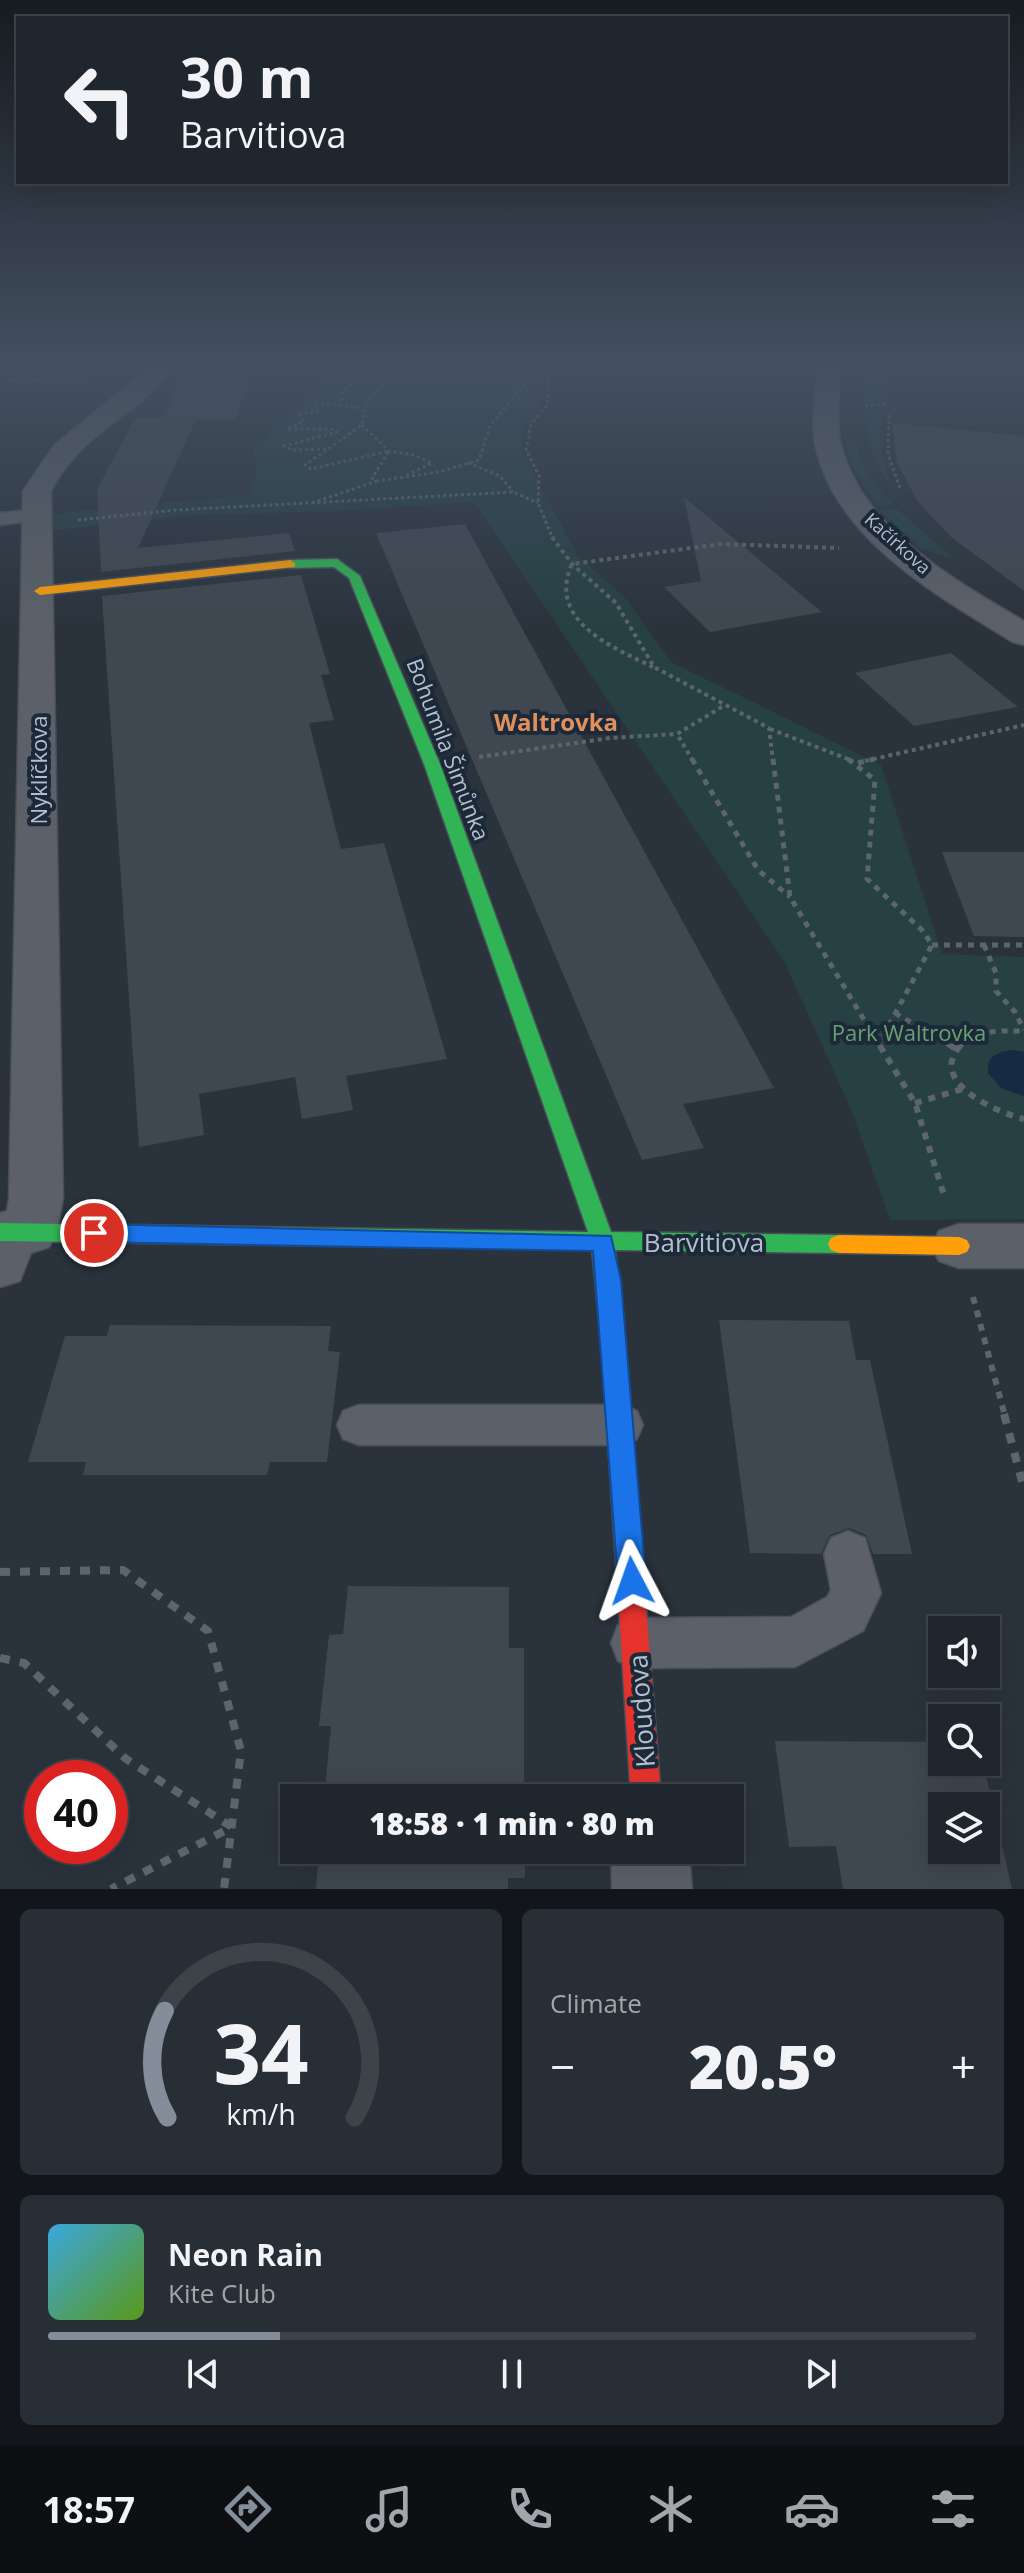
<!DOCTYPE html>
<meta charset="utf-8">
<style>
:root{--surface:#20262d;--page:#282e35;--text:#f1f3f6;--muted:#a2a5aa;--line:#3d4349;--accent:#848e9a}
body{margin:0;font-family:"Open Sans",sans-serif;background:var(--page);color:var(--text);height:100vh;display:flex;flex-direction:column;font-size:30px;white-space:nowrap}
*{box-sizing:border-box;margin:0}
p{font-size:26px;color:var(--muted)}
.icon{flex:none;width:44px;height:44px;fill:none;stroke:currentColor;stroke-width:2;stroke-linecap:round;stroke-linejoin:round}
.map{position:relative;height:1889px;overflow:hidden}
.sheet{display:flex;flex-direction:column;gap:20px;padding:20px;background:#121519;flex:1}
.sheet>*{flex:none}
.banner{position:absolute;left:16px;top:16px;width:992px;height:168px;border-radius:0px;box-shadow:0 8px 32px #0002,0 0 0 2px var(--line);background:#20262d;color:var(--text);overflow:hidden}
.tools{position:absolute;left:928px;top:1616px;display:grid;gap:16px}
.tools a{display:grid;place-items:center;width:72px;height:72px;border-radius:0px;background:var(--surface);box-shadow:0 8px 32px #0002,0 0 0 2px var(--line);font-size:40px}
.speed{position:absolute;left:24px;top:1760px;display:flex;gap:16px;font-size:40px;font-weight:700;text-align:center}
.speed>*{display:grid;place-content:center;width:104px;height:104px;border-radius:50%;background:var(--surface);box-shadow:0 8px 32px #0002,0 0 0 2px var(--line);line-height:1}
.speed .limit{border:12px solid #d22;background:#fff;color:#111}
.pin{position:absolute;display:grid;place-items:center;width:68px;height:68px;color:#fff;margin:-34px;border:4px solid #fff;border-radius:50%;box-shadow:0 2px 8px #0007}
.me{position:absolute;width:88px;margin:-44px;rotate:356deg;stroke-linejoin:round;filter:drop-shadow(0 0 6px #0008)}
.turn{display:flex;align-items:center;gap:28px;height:168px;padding:0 32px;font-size:36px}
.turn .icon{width:104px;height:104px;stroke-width:2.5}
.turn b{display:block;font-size:56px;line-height:68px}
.big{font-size:60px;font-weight:800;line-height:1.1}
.sheet .card{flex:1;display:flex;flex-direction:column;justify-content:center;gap:12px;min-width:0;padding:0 28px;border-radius:12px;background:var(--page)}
.sheet .dial{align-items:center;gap:0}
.dial svg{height:208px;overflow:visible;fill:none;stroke:var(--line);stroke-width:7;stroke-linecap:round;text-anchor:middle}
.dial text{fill:var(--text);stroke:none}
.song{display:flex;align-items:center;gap:24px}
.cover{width:96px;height:96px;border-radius:12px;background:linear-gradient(135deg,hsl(200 70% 55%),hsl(90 70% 35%))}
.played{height:8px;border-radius:4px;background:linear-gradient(90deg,var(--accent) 25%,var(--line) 25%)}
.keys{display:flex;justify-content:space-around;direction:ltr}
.heat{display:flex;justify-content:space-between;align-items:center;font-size:44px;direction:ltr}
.sheet .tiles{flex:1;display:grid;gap:20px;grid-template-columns:1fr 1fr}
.card:last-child{grid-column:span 2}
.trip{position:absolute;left:280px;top:1784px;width:464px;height:80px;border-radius:0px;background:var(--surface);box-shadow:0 8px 32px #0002,0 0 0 2px var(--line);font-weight:800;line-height:80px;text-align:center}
.dock{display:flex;height:128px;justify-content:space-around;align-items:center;background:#0d0f12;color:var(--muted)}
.dock .icon{width:56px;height:56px}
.dock .selected{color:var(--accent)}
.dock b{font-size:36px;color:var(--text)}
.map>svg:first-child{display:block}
.green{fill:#264043}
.water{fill:#162a42}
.building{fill:#3f4750;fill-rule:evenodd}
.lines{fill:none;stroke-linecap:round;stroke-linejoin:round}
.lane-casing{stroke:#484f58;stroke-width:3}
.street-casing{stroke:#484f58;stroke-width:3}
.fast-casing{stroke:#484f58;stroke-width:3}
.slow-casing{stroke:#484f58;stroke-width:3}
.jam-casing{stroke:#484f58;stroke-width:3}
.path-far4{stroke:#5c656c;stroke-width:3;stroke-dasharray:3 3;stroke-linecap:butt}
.path-far3{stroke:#5c656c;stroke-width:4;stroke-dasharray:4 4;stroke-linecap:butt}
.path-far2{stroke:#5c656c;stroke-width:5;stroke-dasharray:6 6;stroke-linecap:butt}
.path-far1{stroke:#5c656c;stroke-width:6;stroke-dasharray:7 7;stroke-linecap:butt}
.path{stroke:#5c656c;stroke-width:8;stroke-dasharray:10 10;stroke-linecap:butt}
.lane{fill:#5c6169;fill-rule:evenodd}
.street{fill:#5c6169;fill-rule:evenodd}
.fast{fill:#30b455;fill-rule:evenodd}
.slow{fill:#ff9f0a;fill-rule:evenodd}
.jam{fill:#e5322d;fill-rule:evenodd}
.route{fill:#1a73e8;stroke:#114b97;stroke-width:2}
.labels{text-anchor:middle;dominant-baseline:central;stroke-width:8;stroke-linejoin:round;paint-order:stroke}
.far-street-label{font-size:18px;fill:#b5bfcd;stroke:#1c2938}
.street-label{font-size:22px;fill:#b5bfcd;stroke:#1c2938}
.park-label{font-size:22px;fill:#69a073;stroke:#1c2938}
.neighbourhood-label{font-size:24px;font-weight:bold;fill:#e1905b;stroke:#1c2938}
.near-street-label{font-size:26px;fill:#b5bfcd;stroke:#1c2938}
</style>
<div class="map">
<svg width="1024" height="1889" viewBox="0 0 1024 1889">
<rect width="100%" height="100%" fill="#2a333c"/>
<path class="green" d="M333,365H542L540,407L523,424L522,452L578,556L627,600L671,662L881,765L942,954L1024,957V1052L1003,1051L990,1059L1012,1093L1024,1096V1219L890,1220L852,1112L784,961L474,502L333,511L191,515L39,532V515L249,495L257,477L254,447L316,390Z
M861,365H884L886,402L864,404Z
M885,407C877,444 880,456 894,492C874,464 866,443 864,408Z
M845,440L854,441L864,468L893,505L877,506L853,467Z
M897,509L954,559L920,548L880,510Z"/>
<path class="water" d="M1013,1050L1024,1052V1096L1001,1088L988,1073C986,1056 998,1052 1013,1050Z"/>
<path class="building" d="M189,365H256L235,419H196L138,548L289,533L295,551L101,572L97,490L135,418H162Z
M892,423L1024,436V591L951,537L918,502L897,463Z
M684,497L822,612L710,632L664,587L701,581Z
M465,524L774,1088L683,1104L704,1148L642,1160L376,533Z
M301,575L330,674L321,675L334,720L309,723L341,849L384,843L447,1059L346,1076L353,1110L302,1119L295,1077L199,1094L204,1135L139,1147L102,596Z
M951,653L1018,707L914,726L855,673Z
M942,852H1024V937L974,936Z
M719,1320L849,1321L856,1360H870L912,1554H873L866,1535L849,1528L830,1535L821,1554L750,1553Z
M110,1325L331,1326L328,1351L340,1352L327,1462H270L267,1475H83L86,1462H28L65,1336H107Z
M348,1586L509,1587V1648H524V1798H324L331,1726H319L329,1635L343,1634Z
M775,1741L942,1742V1762H983L1012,1889H843L836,1846L789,1847ZM942,1806H986V1850H942Z
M319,1850H525V1878H508V1889H316Z"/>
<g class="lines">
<g class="lane-casing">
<path id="lane" d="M39,509L46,511L49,515L46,519L0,525V513Z
M359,1405H621L637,1411L643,1425L637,1439L621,1445H359L343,1439L337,1425L343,1411Z
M848,1531L865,1538L881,1593L863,1631L795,1667L636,1668L618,1661L611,1643L618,1625L636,1618L791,1617L827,1597L831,1590L824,1554L831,1538Z"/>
</g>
<g class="street-casing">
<path id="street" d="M153,365H176C140,416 83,429 51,491L63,1198L57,1232L49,1247L31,1253L20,1281L0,1287V1213L7,1211L9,1198L23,491L54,445Z
M817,365H839C841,391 835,420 841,445C863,530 955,580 1024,621V645L1013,642C938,596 834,539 815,444C810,419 817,391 817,365Z
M959,1224H1024V1268H959L939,1261L931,1246L939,1231Z
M611,1850H689L692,1889H612Z"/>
</g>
<g class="fast-casing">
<path id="fast" d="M337,559L360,576L440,764L611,1232L839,1235L847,1238L850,1244L847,1250L839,1253L615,1250L627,1361L624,1368L615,1371L606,1368L603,1361L592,1249L0,1241V1223L588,1232L424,764L349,578L334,567L290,568L284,564L290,560Z"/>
</g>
<g class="slow-casing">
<path id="slow" d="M290,560L296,564L294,567L40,595L34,591L40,587Z
M839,1235L959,1237L967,1240L970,1246L967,1252L959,1255L839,1253L831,1250L828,1244L831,1238Z"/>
</g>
<g class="jam-casing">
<path id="jam" d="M615,1351L624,1354L627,1361L661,1798H631L603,1361L606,1354Z"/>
</g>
<path class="path-far4" d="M419,365C388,378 366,389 362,425L305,465L311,469L389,451L372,478L377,481L439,472L479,460L490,426L541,365
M545,365L549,374L547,406L531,424L526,450L539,475L538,503L553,539
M1006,365L1024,370
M8,380L87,379
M342,401V392L372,365
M865,406L886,404
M889,415L888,454L901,491
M362,425L389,451L414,455L432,463L407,475
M326,449L292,450L284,446L337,432L332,429H287L304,421L300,414L318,411L317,405L323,403L362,408
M468,463L500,476L513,492
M312,503L377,481
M78,520L176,510L513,492L538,503"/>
<path class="path-far3" d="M552,537L572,564L616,603L654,667L769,728L773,761
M653,667C614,648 546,621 572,564L721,544L839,548
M770,729L853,761
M479,757L610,738L677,734
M693,761L677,734L725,705
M865,761L1024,725"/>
<path class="path-far2" d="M692,759L758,870L790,897
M773,759L790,897L881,1048
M848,759L875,780L867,879L923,931L932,945L880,1042
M858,763L874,759
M932,945H1024
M984,945L996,973V991L1015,1012L1024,1030
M895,1013L954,1048
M958,1048C977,1029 999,1031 1024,1031"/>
<path class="path-far1" d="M880,1046L915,1103L944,1195
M951,1046L955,1048
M960,1046C927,1083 999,1113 1024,1119
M915,1103L962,1089
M973,1297L1005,1416"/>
<path class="path" d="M1004,1414L1024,1489
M0,1572L123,1570L208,1631L241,1751L224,1889
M0,1658L24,1663L126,1759L232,1827L111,1889"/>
<use href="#lane" class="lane"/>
<use href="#street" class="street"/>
<use href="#fast" class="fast"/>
<use href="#slow" class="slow"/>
<use href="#jam" class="jam"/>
</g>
<linearGradient id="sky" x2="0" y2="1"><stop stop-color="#171c21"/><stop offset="0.58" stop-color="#445061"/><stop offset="1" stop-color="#445061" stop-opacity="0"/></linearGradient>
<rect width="1024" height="629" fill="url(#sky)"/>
<path class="route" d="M94,1224L611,1236L621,1280L646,1581L642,1590L632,1594L622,1590L618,1581L593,1251L94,1242L86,1239L82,1233L86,1227Z"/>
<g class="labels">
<g class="far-street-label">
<text transform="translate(898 543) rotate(42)">Kačírkova</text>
</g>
<g class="street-label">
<text transform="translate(449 749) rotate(69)">Bohumila Šimůnka</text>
<text transform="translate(38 770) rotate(-90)">Nyklíčkova</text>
</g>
<g class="park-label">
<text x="909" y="1032">Park Waltrovka</text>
</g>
<g class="neighbourhood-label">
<text x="556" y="721">Waltrovka</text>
</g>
<g class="near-street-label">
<text x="704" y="1242">Barvitiova</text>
<text transform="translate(641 1711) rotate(-94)">Kloudova</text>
</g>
</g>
</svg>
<div class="tools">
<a><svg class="icon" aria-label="sound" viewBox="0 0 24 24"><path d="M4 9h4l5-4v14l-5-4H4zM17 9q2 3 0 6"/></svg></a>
<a><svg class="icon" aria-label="search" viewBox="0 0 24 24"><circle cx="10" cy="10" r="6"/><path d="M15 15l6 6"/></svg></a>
<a><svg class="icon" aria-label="layers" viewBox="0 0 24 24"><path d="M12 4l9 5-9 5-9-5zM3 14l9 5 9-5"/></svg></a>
</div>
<div class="speed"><div class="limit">40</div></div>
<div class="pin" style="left:94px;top:1233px;background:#d93025"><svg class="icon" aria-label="arrive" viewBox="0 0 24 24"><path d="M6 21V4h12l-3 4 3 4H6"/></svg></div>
<svg class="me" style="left:632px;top:1581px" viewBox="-20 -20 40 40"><path d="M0-17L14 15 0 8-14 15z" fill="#1a73e8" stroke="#fff" stroke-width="4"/></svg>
<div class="trip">18:58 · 1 min · 80 m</div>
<div class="banner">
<div class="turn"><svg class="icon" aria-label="left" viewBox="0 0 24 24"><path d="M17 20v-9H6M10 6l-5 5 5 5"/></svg><div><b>30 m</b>Barvitiova</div></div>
</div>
</div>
<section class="sheet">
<div class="tiles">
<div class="card dial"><svg viewBox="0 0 100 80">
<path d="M14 69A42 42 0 1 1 86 69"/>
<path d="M14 69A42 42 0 0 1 13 28" stroke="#848e9a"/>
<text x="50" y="56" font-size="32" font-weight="700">34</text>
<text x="50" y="72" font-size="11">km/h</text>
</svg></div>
<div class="card"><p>Climate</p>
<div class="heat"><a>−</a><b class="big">20.5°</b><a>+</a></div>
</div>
<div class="card">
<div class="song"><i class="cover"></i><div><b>Neon Rain</b><p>Kite Club</p></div></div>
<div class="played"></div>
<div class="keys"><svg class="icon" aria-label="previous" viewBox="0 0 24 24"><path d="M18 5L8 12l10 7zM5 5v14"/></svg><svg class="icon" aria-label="pause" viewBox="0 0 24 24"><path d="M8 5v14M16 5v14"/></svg><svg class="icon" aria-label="next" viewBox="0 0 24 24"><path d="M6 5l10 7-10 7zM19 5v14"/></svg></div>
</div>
</div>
</section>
<nav class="dock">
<b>18:57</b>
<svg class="icon selected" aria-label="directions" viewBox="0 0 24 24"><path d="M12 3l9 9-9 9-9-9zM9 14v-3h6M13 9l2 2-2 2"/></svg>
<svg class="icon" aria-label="music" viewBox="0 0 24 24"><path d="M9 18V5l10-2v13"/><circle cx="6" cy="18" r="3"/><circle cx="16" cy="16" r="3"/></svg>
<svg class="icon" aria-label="phone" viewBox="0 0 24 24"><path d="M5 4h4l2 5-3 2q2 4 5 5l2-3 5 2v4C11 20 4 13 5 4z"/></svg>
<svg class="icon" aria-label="climate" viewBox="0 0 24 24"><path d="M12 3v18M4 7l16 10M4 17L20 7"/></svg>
<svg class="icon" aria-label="car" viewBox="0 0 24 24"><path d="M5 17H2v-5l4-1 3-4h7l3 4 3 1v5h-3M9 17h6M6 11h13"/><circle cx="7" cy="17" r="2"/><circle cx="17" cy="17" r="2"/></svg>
<svg class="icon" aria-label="filters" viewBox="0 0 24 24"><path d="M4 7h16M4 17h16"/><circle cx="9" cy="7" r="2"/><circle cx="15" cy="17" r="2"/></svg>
</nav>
